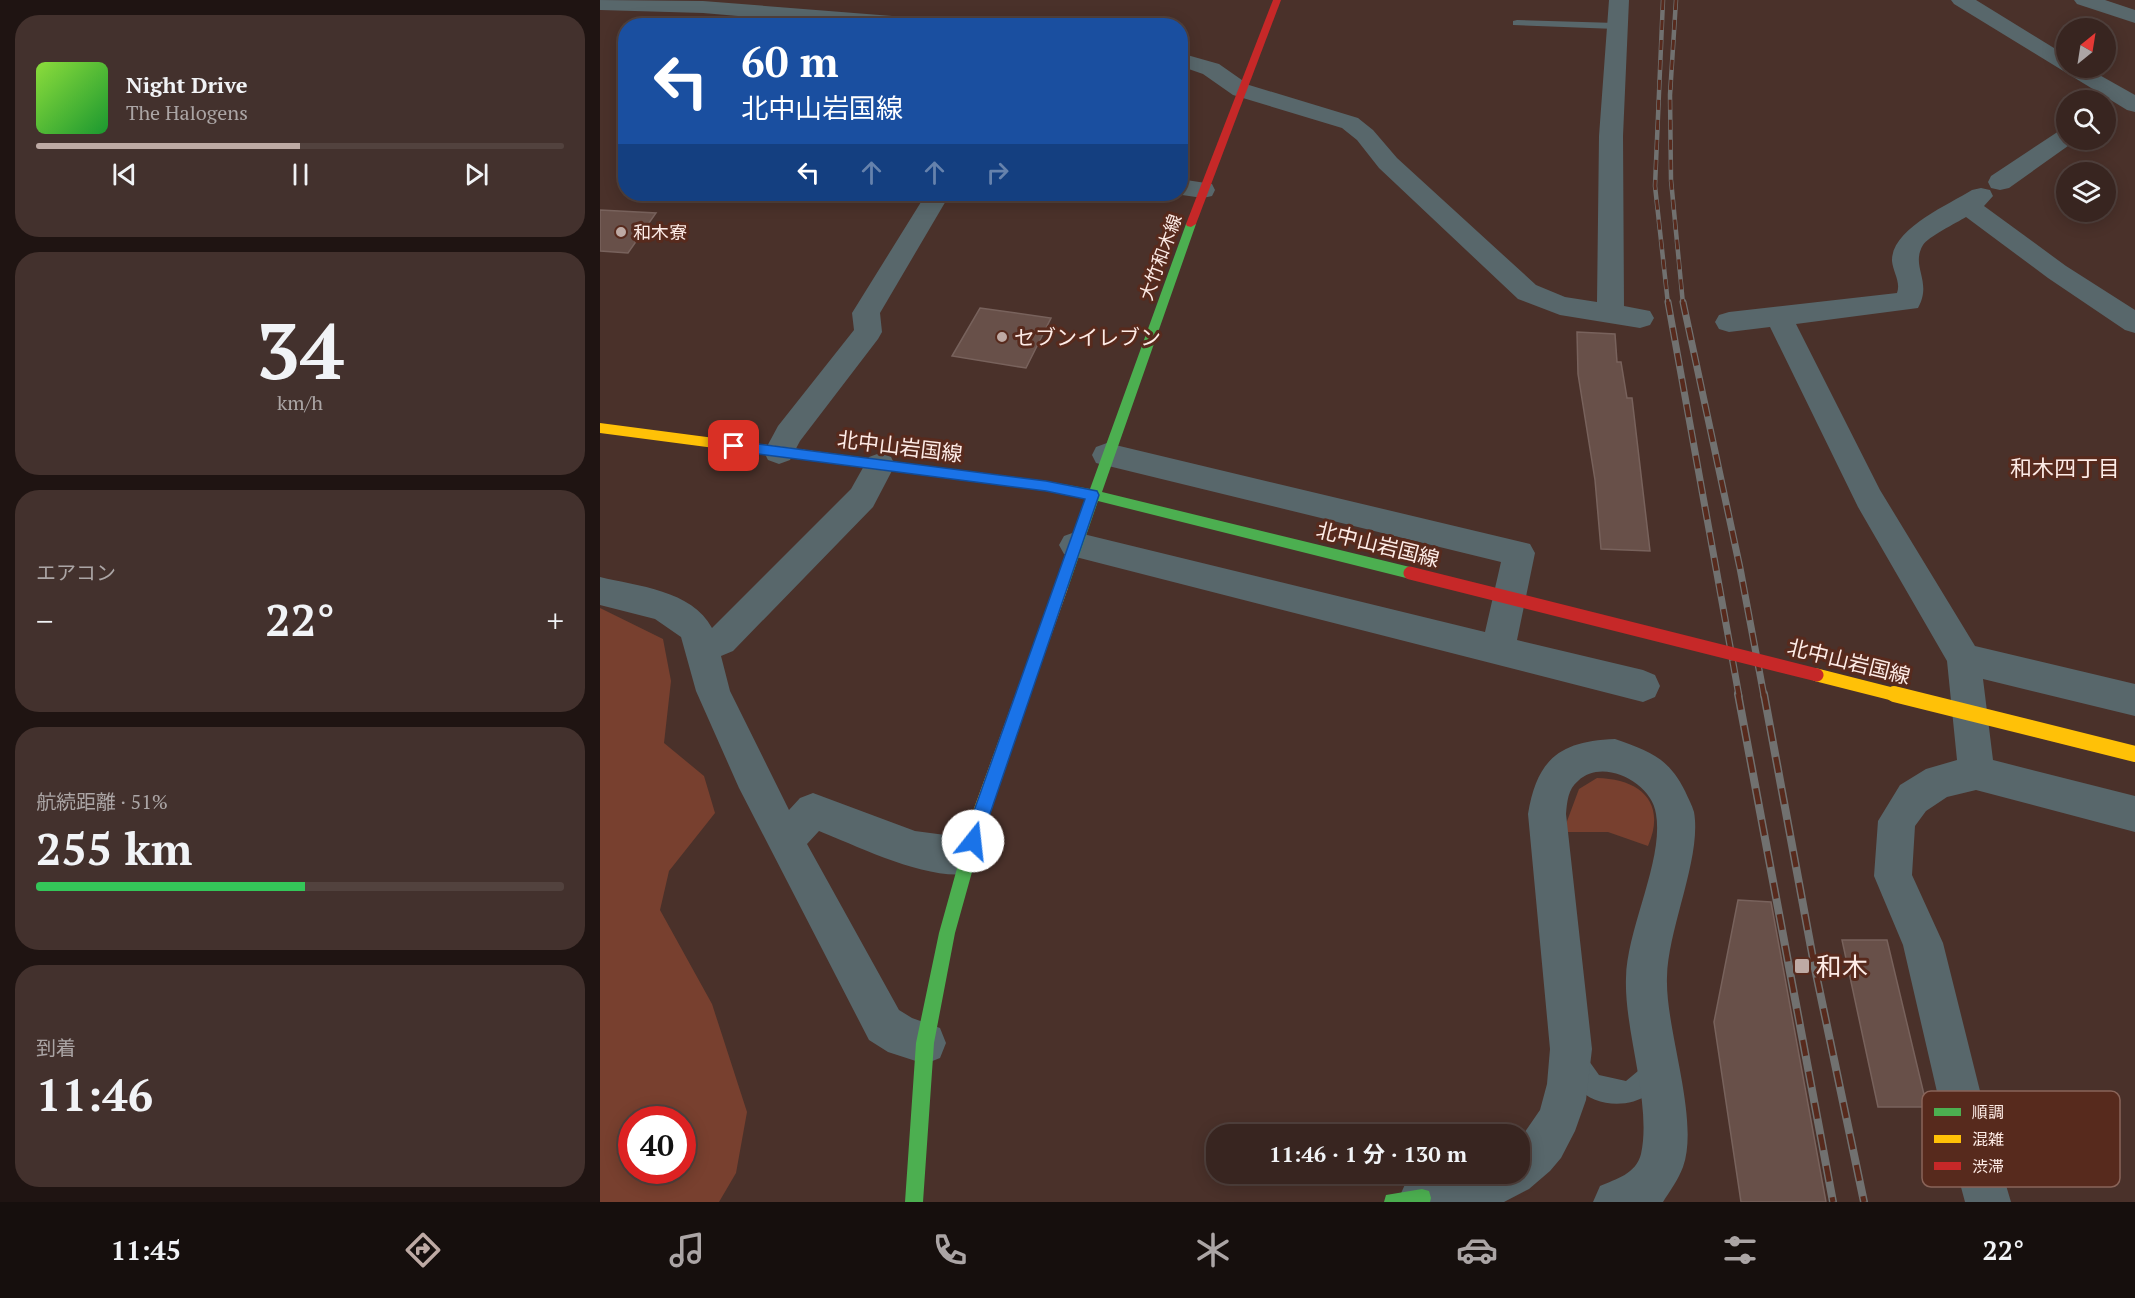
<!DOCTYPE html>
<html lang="ja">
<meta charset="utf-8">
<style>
:root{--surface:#382520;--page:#43312d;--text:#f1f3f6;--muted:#aba5a5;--line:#52423e;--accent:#beaaa4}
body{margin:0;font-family:"PT Serif","Noto Sans JP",serif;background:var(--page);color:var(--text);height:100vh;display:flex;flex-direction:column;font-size:22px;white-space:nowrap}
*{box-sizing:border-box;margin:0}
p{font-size:20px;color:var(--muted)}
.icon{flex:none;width:33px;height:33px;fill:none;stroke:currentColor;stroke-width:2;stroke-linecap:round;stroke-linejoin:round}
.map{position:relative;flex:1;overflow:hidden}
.sheet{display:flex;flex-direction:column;gap:15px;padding:15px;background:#1f1412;width:600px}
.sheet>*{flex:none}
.banner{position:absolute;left:18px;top:18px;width:570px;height:183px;border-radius:24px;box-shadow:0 3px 15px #0003,0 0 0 2px var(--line);background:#1a4fa0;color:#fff;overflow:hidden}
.needle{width:39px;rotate:30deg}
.controls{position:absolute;left:1456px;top:18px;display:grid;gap:12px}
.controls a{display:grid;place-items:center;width:60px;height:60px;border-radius:50%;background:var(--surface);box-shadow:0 3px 15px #0003,0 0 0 2px var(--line);font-size:30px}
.speed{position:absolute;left:18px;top:1106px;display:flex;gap:12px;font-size:30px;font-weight:700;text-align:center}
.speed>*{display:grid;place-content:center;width:78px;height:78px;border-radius:50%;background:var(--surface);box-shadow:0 3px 15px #0003,0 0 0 2px var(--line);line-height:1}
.speed .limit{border:9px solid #d22;background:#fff;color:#111}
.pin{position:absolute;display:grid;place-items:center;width:51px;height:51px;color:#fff;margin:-26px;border-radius:12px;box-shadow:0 3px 9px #0006}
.me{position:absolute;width:66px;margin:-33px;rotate:16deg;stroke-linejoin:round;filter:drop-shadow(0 0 4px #0008)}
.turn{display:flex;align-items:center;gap:21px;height:126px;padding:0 24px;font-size:27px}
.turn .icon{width:78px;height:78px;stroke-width:2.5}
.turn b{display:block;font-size:42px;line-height:51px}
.lanes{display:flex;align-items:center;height:57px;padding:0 24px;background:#0003;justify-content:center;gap:30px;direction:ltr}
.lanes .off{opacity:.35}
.big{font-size:45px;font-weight:700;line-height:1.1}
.sheet .widget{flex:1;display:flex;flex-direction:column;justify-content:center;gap:9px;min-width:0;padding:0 21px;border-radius:24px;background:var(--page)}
.sheet .dial{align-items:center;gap:0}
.dial b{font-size:78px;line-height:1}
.song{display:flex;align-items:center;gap:18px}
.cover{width:72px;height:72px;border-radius:9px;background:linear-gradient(135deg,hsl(90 70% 55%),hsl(130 70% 35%))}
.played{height:6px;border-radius:3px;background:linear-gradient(90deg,var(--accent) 50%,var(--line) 50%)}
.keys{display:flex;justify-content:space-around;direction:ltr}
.heat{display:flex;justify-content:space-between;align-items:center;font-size:33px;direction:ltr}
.charge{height:9px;border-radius:4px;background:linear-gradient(90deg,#34c759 51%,var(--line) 0)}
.trip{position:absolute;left:606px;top:1124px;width:324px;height:60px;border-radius:24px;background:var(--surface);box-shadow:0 3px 15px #0003,0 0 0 2px var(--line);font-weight:700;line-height:60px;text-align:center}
.tabs{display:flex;height:96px;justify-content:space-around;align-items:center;background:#160f0d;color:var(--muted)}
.tabs .icon{width:42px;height:42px}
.tabs .active{color:var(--accent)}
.tabs b{font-size:27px;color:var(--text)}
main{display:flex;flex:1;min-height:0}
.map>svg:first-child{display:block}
.green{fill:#78402f;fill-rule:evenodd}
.building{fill:#685049;stroke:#78625c;stroke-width:1.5}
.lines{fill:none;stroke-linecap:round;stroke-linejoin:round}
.lane{fill:#58676b;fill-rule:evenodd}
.street{fill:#58676b;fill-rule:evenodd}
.fast{fill:#4caf50;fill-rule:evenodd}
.slow{fill:#ffc107;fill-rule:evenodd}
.jam{fill:#c62828;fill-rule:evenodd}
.rail-far2-casing{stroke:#717170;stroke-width:4.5}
.rail-far1-casing{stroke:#717170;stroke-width:7}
.rail-casing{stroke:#717170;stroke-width:8}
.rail-far2{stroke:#572a1d;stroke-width:3;stroke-dasharray:10;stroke-linecap:butt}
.rail-far1{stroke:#572a1d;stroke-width:4.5;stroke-dasharray:13;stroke-linecap:butt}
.rail{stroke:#572a1d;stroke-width:5;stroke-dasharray:16;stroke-linecap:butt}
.slow-bridge-far1{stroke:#ffc107;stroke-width:13}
.slow-bridge{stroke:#ffc107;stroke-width:16}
.jam-bridge{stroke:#c62828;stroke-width:13}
.route{fill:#1a73e8;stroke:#114b97;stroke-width:1.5}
.poi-dot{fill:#beaaa4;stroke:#572a1d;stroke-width:2}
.labels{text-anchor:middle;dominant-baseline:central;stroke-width:6;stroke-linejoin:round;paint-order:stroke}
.far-poi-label{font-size:18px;fill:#fdebe6;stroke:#572a1d;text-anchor:start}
.far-street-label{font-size:18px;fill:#fdebe6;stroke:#572a1d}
.poi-label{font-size:21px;fill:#fdebe6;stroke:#572a1d;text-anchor:start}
.street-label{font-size:21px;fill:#fdebe6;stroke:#572a1d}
.neighbourhood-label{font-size:22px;fill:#fdebe6;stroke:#572a1d}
.near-poi-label{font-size:26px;fill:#fdebe6;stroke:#572a1d;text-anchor:start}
.key{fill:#572a1d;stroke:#896459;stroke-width:1.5}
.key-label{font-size:16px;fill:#fdebe6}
</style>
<main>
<section class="sheet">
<div class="widget">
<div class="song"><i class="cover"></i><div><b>Night Drive</b><p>The Halogens</p></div></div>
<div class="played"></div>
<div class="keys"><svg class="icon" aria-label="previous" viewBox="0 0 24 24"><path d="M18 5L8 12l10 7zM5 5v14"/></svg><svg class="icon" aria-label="pause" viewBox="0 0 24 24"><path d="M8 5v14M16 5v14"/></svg><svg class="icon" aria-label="next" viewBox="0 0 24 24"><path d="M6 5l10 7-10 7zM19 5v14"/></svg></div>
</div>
<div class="widget dial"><b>34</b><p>km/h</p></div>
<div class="widget"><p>エアコン</p>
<div class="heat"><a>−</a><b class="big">22°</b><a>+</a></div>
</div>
<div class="widget"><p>航続距離 · 51%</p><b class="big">255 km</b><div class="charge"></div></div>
<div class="widget"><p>到着</p><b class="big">11:46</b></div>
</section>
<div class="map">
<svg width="1535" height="1202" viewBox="0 0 1535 1202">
<rect width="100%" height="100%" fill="#4a312a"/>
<path class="green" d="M0,608L63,639L71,681L64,743L104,776L115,813L69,871L60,910L112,1004L147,1112L136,1173L119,1202H0ZM32,1119H82V1170H32Z
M997,778C1040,779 1067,802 1048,846L1008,832H963L979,789Z"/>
<path class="building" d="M0,210L56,213L28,253L0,251Z
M380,308L451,318L426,368L352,356Z
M977,332L1015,334L1017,362H1021L1027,398H1032L1050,551L1001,549L995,480L978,374Z
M1138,900L1171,902L1226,1202H1141L1114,1022Z
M1242,940H1287L1327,1107H1278Z"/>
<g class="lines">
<path class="lane" d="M917,20L1016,23L1022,26L1016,29L913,25V21Z
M976,1050L984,1054L999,1075L1026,1081L1038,1071L1043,1056L1051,1052L1059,1056C1078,1100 1006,1121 977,1087C971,1080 968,1071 964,1062L968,1054Z"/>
<path class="street" d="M0,0L103,1L343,20L351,21L353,26H256L103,13L0,10Z
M1009,0H1029L1023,136L1024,306L1050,311L1054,318L1050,325L1040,328L960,315L918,299L779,168L757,140L742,128L633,95L603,74L580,66V53L619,64L649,85L758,118L773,130L797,158L936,285L965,297L997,302L999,136Z
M1351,0H1376L1467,56V68H1487L1535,95V112L1527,110L1354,4Z
M1474,0H1505L1535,10V23L1477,4Z
M1467,129V140L1475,141L1409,188L1400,190L1391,188L1388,182L1391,176L1459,131Z
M580,179L612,184L615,190L612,196L603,198L575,194H580Z
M1381,188L1390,190L1393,196L1384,206L1466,266L1535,310V333L1525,330L1448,278L1366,217C1356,223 1328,237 1323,245C1310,267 1333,281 1318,308L1196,324L1280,490L1375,646L1535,684V716L1383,679L1393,760L1535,796V832L1376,790L1347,797L1326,811L1315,826L1312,875L1343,943L1391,1135L1411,1202H1365L1347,1135L1303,945L1274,876L1278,821L1300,785L1326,769L1357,760L1347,661L1258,507L1170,327L1129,332L1119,329L1115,322L1119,315L1129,312L1297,293C1301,282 1293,272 1292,261C1291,229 1348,205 1372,190Z
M326,194H350L280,313L282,332L278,339L200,441L190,460L179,464L168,460L164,452L178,426L254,330L252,313Z
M507,443L930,544L935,553L917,640L1043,670L1055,675L1060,686L1055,697L1043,702L464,554L459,545L464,536L475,532L885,632L901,562L496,463L492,455L496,447Z
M280,453L291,457L295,465L273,507L133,651L121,656L130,691L189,810L200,798L213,793L315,831L368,838L381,844L387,857L381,870C340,888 260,847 219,831L207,844L299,1010L312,1018L340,1028L346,1043L340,1058L325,1064L288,1052L269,1040L139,788L96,691L81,637L55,619L0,605V577C37,586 92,590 112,628L251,489L269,457Z
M1015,739C1049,751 1068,757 1085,791C1088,798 1092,805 1094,812C1102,857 1068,928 1067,977C1065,1029 1100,1119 1083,1167C1078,1180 1070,1191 1063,1202H993L1000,1186C1016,1179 1036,1174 1041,1154C1052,1104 1024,1031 1026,978C1027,928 1064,860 1056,814C1052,783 1003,757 978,781C968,789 967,802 966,814L992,1049L986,1100L975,1131L961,1158L950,1171L929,1189L904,1202H801L799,1198L806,1182L822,1175L839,1173H920V1139L940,1110L947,1084L950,1049L928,814C937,759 960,741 1015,739Z"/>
<path class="fast" d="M591,221L596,224L502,492L810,567L815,569L817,573L815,577L810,579L498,501L468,588L466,592H456L454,588L487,499L446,491L293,470L291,467L297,462L446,481L490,489L586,224Z
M381,804L386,806L389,811L355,933L334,1043L323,1202H305L316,1043L339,933L373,811L376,806Z
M822,1189L829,1191L831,1198L830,1202H784L786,1195Z"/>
<path class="slow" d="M0,423L297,462L303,467L297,472L0,433Z
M461,582L466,584L468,588L389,811L386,816L381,818L376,816L373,811L454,588L456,584Z"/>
<path class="jam" d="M673,0H681L596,224L591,227L587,226L586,224Z"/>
<g class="rail-far2-casing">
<path id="rail-far2" d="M1063,0L1055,186L1068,304
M1076,0L1070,95L1071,180L1083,304"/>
</g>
<g class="rail-far1-casing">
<path id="rail-far1" d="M1068,302L1139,696
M1083,302L1140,568L1164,696"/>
</g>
<g class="rail-casing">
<path id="rail" d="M1138,694L1233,1202
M1164,694L1214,964L1264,1202"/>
</g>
<use href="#rail-far2" class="rail-far2"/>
<use href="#rail-far1" class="rail-far1"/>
<use href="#rail" class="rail"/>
<path class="slow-bridge-far1" d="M1217,675L1300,696"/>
<path class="slow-bridge" d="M1294,694L1535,754"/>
<path class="jam-bridge" d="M810,573L1217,675"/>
</g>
<path class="route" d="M134,441L446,481L497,491L499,495L379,846L373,848L368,846L365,841L375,808L485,499L446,491L134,451L128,446Z"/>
<g class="poi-dot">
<circle cx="21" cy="232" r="6"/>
<circle cx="402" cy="337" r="6"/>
<rect x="1194" y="958" width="16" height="16" rx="3"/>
</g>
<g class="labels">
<g class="far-poi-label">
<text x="33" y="232">和木寮</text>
</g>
<g class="far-street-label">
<text transform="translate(560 257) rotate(-70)">大竹和木線</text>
</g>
<g class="poi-label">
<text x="414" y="337">セブンイレブン</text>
</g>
<g class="street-label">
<text transform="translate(300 446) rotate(7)">北中山岩国線</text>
<text transform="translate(778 544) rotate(14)">北中山岩国線</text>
<text transform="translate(1249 661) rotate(14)">北中山岩国線</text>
</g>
<g class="neighbourhood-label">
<text x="1465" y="467">和木四丁目</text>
</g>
<g class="near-poi-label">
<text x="1216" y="966">和木</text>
</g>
</g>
<rect x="1322" y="1091" width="198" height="96" rx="9" class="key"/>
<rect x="1334" y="1108" width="27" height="8" fill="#4caf50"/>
<rect x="1334" y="1135" width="27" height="8" fill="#ffc107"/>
<rect x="1334" y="1162" width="27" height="8" fill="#c62828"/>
<g class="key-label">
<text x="1372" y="1118">順調</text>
<text x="1372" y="1145">混雑</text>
<text x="1372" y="1172">渋滞</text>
</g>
</svg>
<div class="controls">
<a><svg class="needle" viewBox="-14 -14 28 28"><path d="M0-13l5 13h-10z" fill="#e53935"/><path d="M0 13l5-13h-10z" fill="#aba5a5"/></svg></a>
<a><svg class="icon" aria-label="search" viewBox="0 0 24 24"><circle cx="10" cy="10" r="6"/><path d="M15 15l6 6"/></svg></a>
<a><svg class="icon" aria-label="layers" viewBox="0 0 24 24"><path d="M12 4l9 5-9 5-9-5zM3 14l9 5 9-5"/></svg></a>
</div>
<div class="speed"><div class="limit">40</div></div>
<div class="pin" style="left:134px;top:446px;background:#d93025"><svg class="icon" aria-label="arrive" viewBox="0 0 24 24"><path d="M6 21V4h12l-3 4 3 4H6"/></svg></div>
<svg class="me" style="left:373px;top:841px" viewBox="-20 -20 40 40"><circle r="19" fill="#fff"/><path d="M0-13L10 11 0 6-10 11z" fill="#1a73e8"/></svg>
<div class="trip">11:46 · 1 分 · 130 m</div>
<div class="banner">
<div class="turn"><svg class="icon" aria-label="left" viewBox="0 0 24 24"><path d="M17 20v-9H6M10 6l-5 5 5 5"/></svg><div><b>60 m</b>北中山岩国線</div></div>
<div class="lanes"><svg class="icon" aria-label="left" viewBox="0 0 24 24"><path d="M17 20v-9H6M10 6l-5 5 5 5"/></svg><svg class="icon off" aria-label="ahead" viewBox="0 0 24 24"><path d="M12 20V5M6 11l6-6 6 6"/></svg><svg class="icon off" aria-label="ahead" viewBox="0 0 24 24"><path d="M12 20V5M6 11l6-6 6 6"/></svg><svg class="icon off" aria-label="right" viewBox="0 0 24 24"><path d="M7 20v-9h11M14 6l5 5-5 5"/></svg></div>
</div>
</div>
</main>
<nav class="tabs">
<b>11:45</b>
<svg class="icon active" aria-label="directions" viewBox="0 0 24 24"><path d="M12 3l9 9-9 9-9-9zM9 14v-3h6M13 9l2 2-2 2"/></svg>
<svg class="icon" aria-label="music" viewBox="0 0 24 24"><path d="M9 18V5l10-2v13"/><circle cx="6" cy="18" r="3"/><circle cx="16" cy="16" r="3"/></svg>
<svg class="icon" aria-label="phone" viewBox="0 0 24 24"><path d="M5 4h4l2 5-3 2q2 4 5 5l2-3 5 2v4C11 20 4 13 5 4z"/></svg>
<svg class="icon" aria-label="climate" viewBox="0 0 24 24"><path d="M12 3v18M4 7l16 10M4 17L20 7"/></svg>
<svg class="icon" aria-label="car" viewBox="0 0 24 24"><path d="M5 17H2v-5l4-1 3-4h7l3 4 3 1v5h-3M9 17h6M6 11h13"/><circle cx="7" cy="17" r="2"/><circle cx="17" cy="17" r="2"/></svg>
<svg class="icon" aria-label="filters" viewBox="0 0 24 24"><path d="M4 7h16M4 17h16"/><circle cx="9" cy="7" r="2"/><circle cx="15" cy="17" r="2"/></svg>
<b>22°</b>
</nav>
